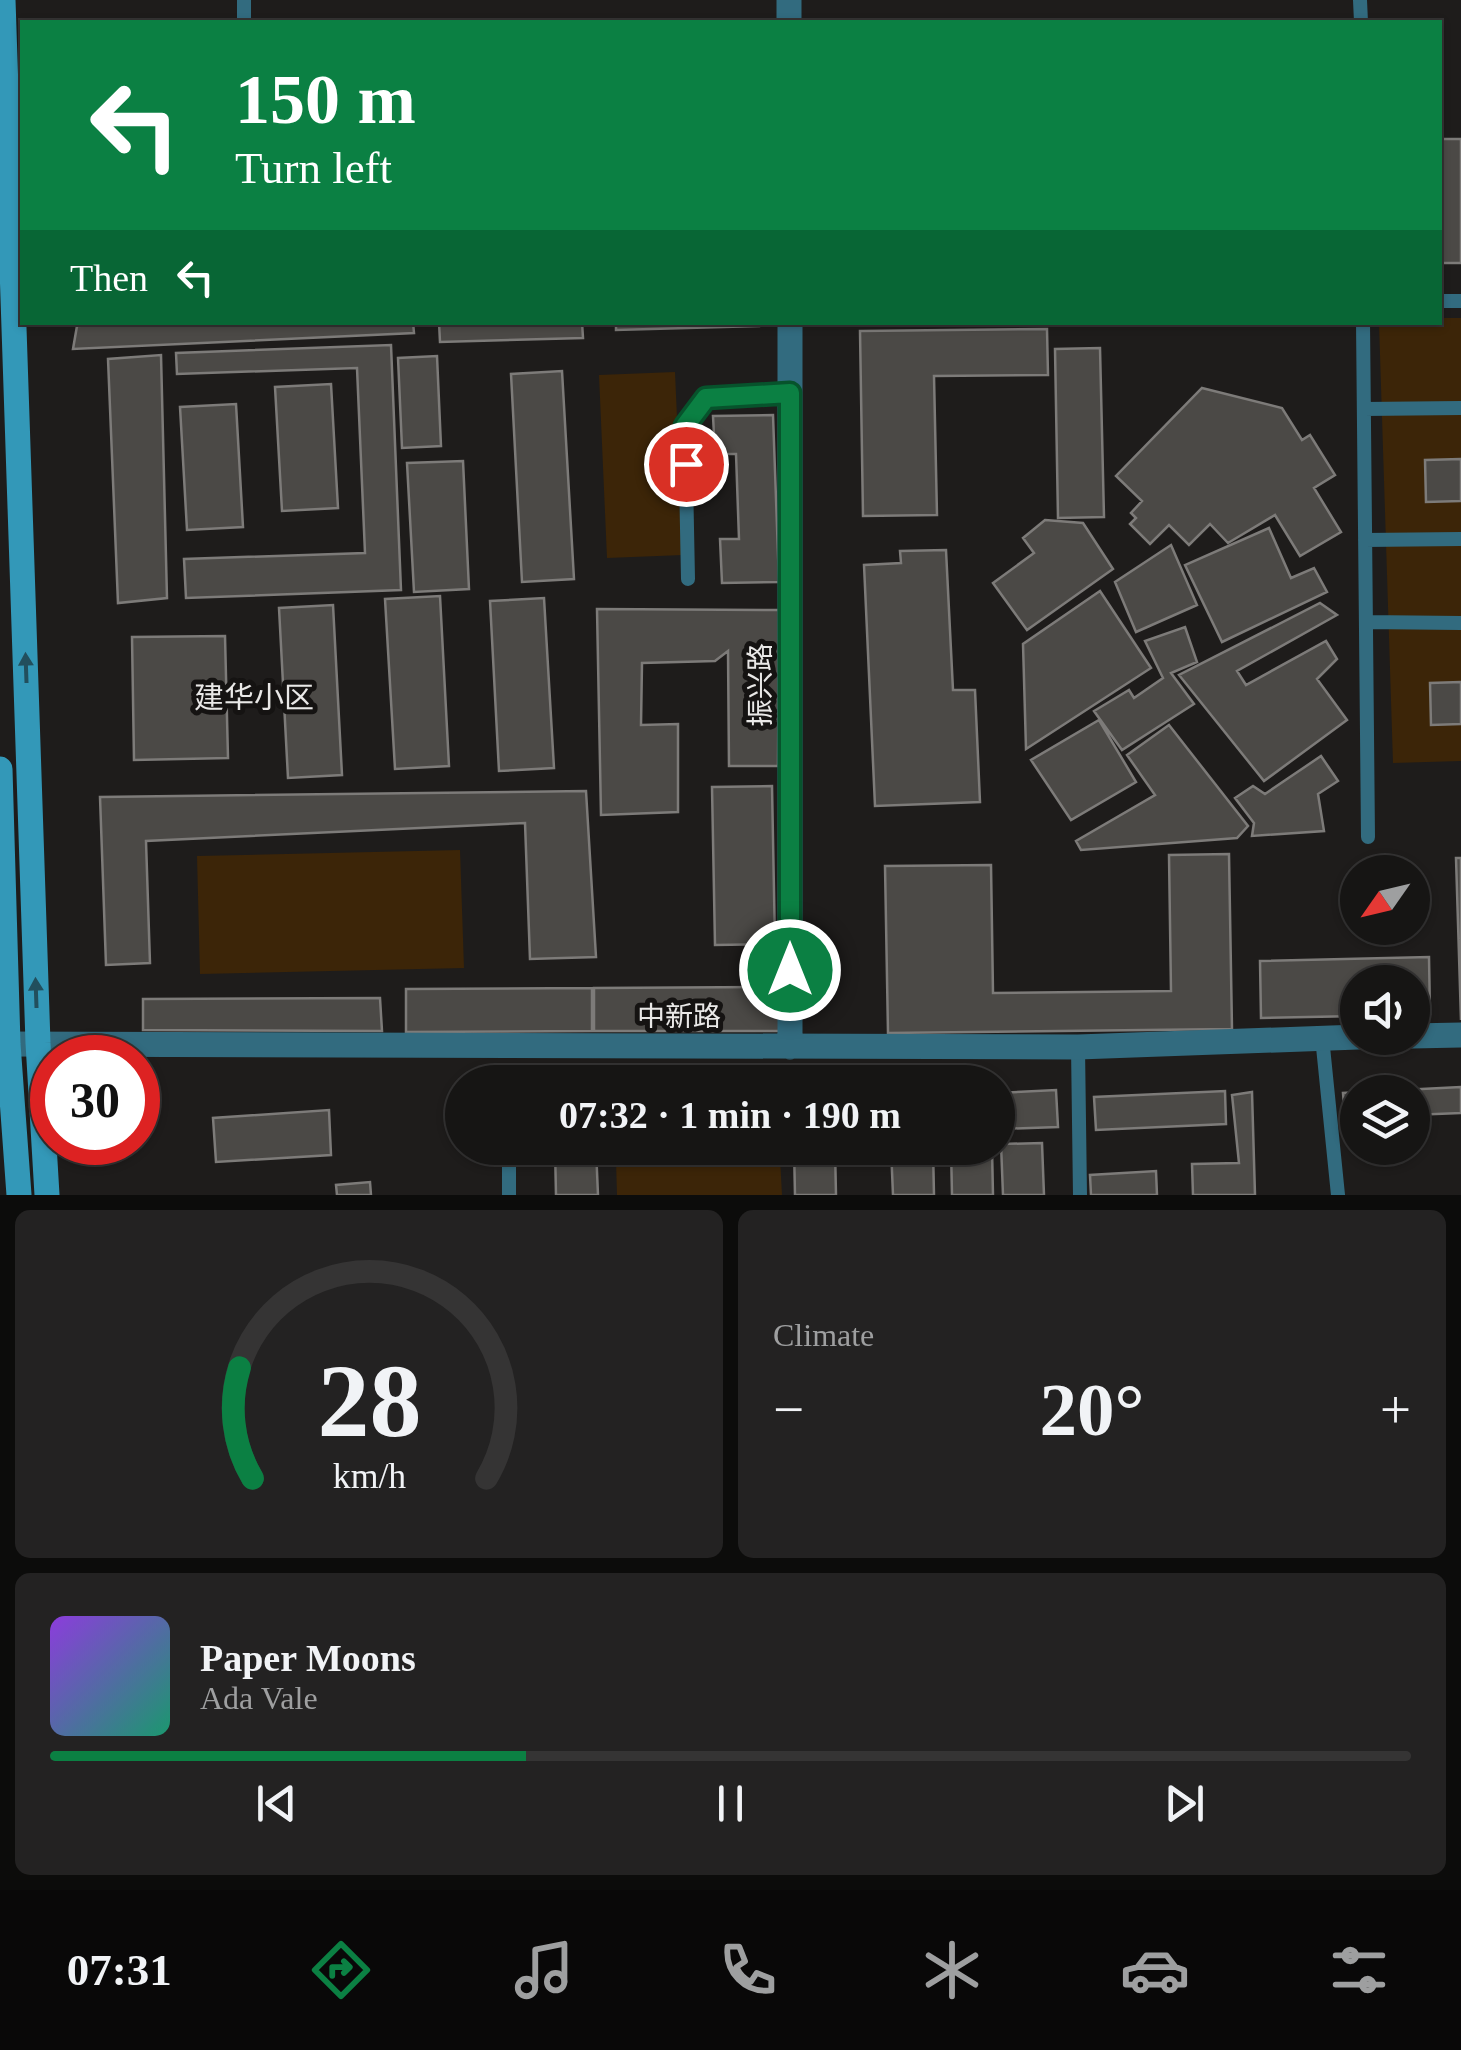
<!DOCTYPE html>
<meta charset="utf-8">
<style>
:root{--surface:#161514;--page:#232222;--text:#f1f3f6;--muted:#9e9fa0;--line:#353434;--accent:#0b8043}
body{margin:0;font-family:"Times New Roman","Noto Sans SC",serif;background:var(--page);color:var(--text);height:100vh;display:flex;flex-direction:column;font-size:38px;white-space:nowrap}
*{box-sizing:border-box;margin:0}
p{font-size:32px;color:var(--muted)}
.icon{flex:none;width:55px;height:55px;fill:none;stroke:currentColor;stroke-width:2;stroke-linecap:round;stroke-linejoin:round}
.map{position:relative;height:1195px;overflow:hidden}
.details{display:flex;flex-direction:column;gap:15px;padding:15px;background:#0c0c0b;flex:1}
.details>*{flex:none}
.top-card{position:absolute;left:20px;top:20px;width:1422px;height:305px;border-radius:0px;box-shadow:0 2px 8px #0004,0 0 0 2px var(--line);background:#0b8043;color:#fff;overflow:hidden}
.needle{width:65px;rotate:236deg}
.controls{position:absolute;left:1340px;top:855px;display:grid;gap:20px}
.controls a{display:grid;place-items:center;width:90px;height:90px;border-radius:50%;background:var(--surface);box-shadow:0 2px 8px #0004,0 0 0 2px var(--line);font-size:50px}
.speed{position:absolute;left:30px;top:1035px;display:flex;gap:20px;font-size:50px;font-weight:700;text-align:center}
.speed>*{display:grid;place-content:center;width:130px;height:130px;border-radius:50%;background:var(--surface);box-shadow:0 2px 8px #0004,0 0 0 2px var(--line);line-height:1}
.speed .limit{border:15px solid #d22;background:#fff;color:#111}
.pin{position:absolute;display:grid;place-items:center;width:85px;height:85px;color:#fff;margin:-42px;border:5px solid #fff;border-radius:50%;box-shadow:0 2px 10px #0007}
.me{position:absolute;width:110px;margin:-55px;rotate:0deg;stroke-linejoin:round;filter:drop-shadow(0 0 8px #0008)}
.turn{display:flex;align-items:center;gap:35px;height:210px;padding:0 50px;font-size:45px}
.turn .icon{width:130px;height:130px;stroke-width:2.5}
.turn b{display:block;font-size:70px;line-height:85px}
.then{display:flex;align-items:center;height:95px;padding:0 50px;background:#0003;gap:20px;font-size:38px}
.big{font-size:75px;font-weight:700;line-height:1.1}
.details .widget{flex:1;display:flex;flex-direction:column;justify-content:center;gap:15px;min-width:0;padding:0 35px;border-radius:15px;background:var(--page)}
.details .dial{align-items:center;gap:0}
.dial svg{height:260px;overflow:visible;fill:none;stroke:var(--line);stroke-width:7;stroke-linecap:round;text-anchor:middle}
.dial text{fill:var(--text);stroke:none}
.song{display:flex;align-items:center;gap:30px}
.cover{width:120px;height:120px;border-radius:15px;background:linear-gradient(135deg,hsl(270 70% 55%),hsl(160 70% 35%))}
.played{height:10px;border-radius:5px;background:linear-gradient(90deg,var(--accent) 35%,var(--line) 35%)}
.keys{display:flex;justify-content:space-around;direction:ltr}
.heat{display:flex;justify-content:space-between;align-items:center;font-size:55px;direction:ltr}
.details .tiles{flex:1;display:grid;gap:15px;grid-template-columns:1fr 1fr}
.widget:last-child{grid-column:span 2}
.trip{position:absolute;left:445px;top:1065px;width:570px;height:100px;border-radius:50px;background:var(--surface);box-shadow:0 2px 8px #0004,0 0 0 2px var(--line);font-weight:700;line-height:100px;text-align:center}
.dock{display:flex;height:160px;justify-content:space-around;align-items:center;background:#090808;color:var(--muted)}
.dock .icon{width:70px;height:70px}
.dock .active{color:var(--accent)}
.dock b{font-size:45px;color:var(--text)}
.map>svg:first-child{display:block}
.green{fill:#3c2508}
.building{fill:#4b4946;stroke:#7d7b79;stroke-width:2.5}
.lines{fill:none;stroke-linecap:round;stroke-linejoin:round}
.lane{stroke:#326b7f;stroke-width:14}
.street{stroke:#326b7f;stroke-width:25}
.secondary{stroke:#3398b8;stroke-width:25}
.oneway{fill:#224f5d}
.route-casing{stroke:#07532c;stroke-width:25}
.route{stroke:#0b8043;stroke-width:18}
.labels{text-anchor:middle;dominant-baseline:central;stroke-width:10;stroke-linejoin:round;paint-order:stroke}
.street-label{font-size:28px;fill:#e9e8e7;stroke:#151312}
.neighbourhood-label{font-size:30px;fill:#e9e8e7;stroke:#151312}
</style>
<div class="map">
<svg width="1461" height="1195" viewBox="0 0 1461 1195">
<rect width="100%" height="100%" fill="#1e1c1b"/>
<path class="green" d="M1440,318H1461V761L1393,763L1379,323L1440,322Z
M675,372L683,555L607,558L599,375Z
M460,850L464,968L200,974L197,856Z
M780,1158L782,1195H617L616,1160Z"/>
<path class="building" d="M1440,139H1461V263H1440Z
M145,322H413L414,333L73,349L77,326Z
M439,322H582L583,338L440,342Z
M616,322H759V326L616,330Z
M1047,329L1048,375L934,376L937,515L863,516L860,331Z
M391,345L401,590L186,598L184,559L365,553L357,368L177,374L176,353Z
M1100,348L1104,517L1058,518L1055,349Z
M161,355L167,598L118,603L108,359Z
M437,356L441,446L402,448L398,358Z
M562,371L574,579L522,582L511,374Z
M331,384L338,508L282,511L275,387Z
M1202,388L1282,408L1302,440L1310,435L1335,475L1314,488L1341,532L1300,556L1275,515L1228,543L1210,524L1189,545L1169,525L1150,544L1130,524L1136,518L1131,513L1142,501L1116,476Z
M236,404L243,527L187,530L180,407Z
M773,415L779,582L722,583L720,539H739L736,454H715L713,416Z
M1461,459V501L1426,502L1425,460Z
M463,461L469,589L414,592L407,463Z
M1045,520L1083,523L1113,569L1027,630L993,583L1034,553L1023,538Z
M1269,528L1291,578L1314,568L1327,592L1222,642L1185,565Z
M1171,545L1197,605L1136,632L1115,582Z
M946,550L953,690H975L980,802L875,806L864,565L901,563L900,551Z
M1100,591L1151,668L1026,749L1023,644Z
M440,596L449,766L395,769L385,599Z
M544,598L554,768L499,771L490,601Z
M1320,603L1337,615L1237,671L1246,685L1326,641L1337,659L1317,679L1347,720L1264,781L1179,675Z
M333,605L342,775L288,778L279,608Z
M597,609L779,610L778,766H729L728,651L715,661L642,663L641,725L678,724V812L601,815Z
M1185,627L1197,662L1171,673L1194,704L1122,750L1094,711L1129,690L1134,698L1163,678L1145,641Z
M225,636L228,758L134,760L132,637Z
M1461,682V724L1431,725L1430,683Z
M1099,720L1136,782L1071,820L1031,760Z
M1169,725L1248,826L1237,838L1081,850L1076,841L1155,795L1127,755Z
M1321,756L1338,781L1318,794L1324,831L1252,836L1254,823L1235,798L1253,786L1265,794Z
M772,786L775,944L715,945L712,787Z
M586,791L596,957L530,959L525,823L146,841L150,963L106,965L100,797Z
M1229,854L1232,1029L888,1033L885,866L991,865L993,993L1171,991L1169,855Z
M1456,858H1461V1020Z
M1429,957L1430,1014L1412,1015V982H1358V1016L1261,1018L1260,961Z
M780,987V1031H594V988Z
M592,988V1031L406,1032V989Z
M380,998L382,1031L143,1030V999Z
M1461,1087V1113L1412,1115V1092H1358V1118H1345L1343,1093Z
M1056,1090L1058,1127L998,1129V1093Z
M1225,1091L1226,1124L1096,1130L1094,1097Z
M1252,1092L1255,1195H1193L1192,1164L1239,1163L1232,1095Z
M329,1110L331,1155L216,1162L213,1118Z
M1042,1143L1044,1195H1003L1001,1144Z
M555,1148H596L598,1195H556Z
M794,1148H835L836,1195H795Z
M891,1148H933L934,1195H893Z
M951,1148H992L993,1195H952Z
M1156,1171L1157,1195H1091L1090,1175Z
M370,1182L371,1195H337L336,1185Z"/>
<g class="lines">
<path class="lane" d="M244,0V22
M1360,0L1361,22
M1440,301H1461
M1363,322L1368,837
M1364,409L1461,408
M1365,540L1461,539
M688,579L685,426L706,398L790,393
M1366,622L1461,623
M1322,1037L1338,1195
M1078,1047L1080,1195
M509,1148V1195"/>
<path class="street" d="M789,0V22
M790,322V1047
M1412,1036L1461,1035
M0,1044L1078,1047L1358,1037"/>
<path class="secondary" d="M3,0L38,1043L47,1195
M0,769L8,1044L19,1195"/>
</g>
<defs><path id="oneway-solid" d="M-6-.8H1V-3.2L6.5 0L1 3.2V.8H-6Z" transform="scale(2.5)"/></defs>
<g class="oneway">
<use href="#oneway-solid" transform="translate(26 668) rotate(-92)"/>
<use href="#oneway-solid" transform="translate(36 993) rotate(-92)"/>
</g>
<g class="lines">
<g class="route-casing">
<path id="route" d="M686,464L685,426L706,398L790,393V970"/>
</g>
<use href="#route" class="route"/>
</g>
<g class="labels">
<g class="street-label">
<text transform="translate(760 685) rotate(-90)">振兴路</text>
<text x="679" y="1016">中新路</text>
</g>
<g class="neighbourhood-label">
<text x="254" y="697">建华小区</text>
</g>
</g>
</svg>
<div class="controls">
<a><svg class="needle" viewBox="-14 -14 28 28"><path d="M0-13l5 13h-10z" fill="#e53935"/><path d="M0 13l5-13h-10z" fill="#9e9fa0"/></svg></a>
<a><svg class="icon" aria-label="sound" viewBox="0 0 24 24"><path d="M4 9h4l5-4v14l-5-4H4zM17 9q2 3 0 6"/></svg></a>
<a><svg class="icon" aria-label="layers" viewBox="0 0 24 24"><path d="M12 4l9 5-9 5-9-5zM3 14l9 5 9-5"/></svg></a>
</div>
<div class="speed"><div class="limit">30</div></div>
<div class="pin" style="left:686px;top:464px;background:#d93025"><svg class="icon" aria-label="arrive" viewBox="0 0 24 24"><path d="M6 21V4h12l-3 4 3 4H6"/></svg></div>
<svg class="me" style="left:790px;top:970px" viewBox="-20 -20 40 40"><circle r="17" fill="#0b8043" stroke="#fff" stroke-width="3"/><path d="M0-11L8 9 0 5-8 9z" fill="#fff"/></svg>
<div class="trip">07:32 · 1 min · 190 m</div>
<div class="top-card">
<div class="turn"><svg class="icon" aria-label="left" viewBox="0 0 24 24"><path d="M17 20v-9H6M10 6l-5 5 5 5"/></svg><div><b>150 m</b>Turn left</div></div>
<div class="then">Then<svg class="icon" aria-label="left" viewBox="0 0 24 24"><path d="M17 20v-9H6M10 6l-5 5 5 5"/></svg></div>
</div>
</div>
<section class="details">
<div class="tiles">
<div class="widget dial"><svg viewBox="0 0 100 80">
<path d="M14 69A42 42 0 1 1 86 69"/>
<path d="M14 69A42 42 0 0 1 10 35" stroke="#0b8043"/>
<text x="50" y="56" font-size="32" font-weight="700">28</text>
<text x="50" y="72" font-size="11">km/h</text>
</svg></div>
<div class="widget"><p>Climate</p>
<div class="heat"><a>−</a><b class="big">20°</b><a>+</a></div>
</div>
<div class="widget">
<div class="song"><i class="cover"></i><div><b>Paper Moons</b><p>Ada Vale</p></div></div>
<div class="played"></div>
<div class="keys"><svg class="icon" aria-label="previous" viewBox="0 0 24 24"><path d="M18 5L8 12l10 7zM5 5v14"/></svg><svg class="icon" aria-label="pause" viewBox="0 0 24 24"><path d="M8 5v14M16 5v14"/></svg><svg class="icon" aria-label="next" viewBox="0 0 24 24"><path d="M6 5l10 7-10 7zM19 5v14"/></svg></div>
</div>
</div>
</section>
<nav class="dock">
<b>07:31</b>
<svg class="icon active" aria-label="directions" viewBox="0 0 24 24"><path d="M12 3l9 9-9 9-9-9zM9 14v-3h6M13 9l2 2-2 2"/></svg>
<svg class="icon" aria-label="music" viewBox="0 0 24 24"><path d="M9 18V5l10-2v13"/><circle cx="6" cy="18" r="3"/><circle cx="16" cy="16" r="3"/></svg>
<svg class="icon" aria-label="phone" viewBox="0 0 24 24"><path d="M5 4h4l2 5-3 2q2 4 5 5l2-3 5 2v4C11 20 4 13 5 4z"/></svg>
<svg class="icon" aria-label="climate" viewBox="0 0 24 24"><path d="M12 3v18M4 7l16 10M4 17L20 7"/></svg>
<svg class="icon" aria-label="car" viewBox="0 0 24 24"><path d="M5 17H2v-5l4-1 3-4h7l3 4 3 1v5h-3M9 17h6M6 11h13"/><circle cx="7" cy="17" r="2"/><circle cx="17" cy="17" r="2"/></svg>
<svg class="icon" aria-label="filters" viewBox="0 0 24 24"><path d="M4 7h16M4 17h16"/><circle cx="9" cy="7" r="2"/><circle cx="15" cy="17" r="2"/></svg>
</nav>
